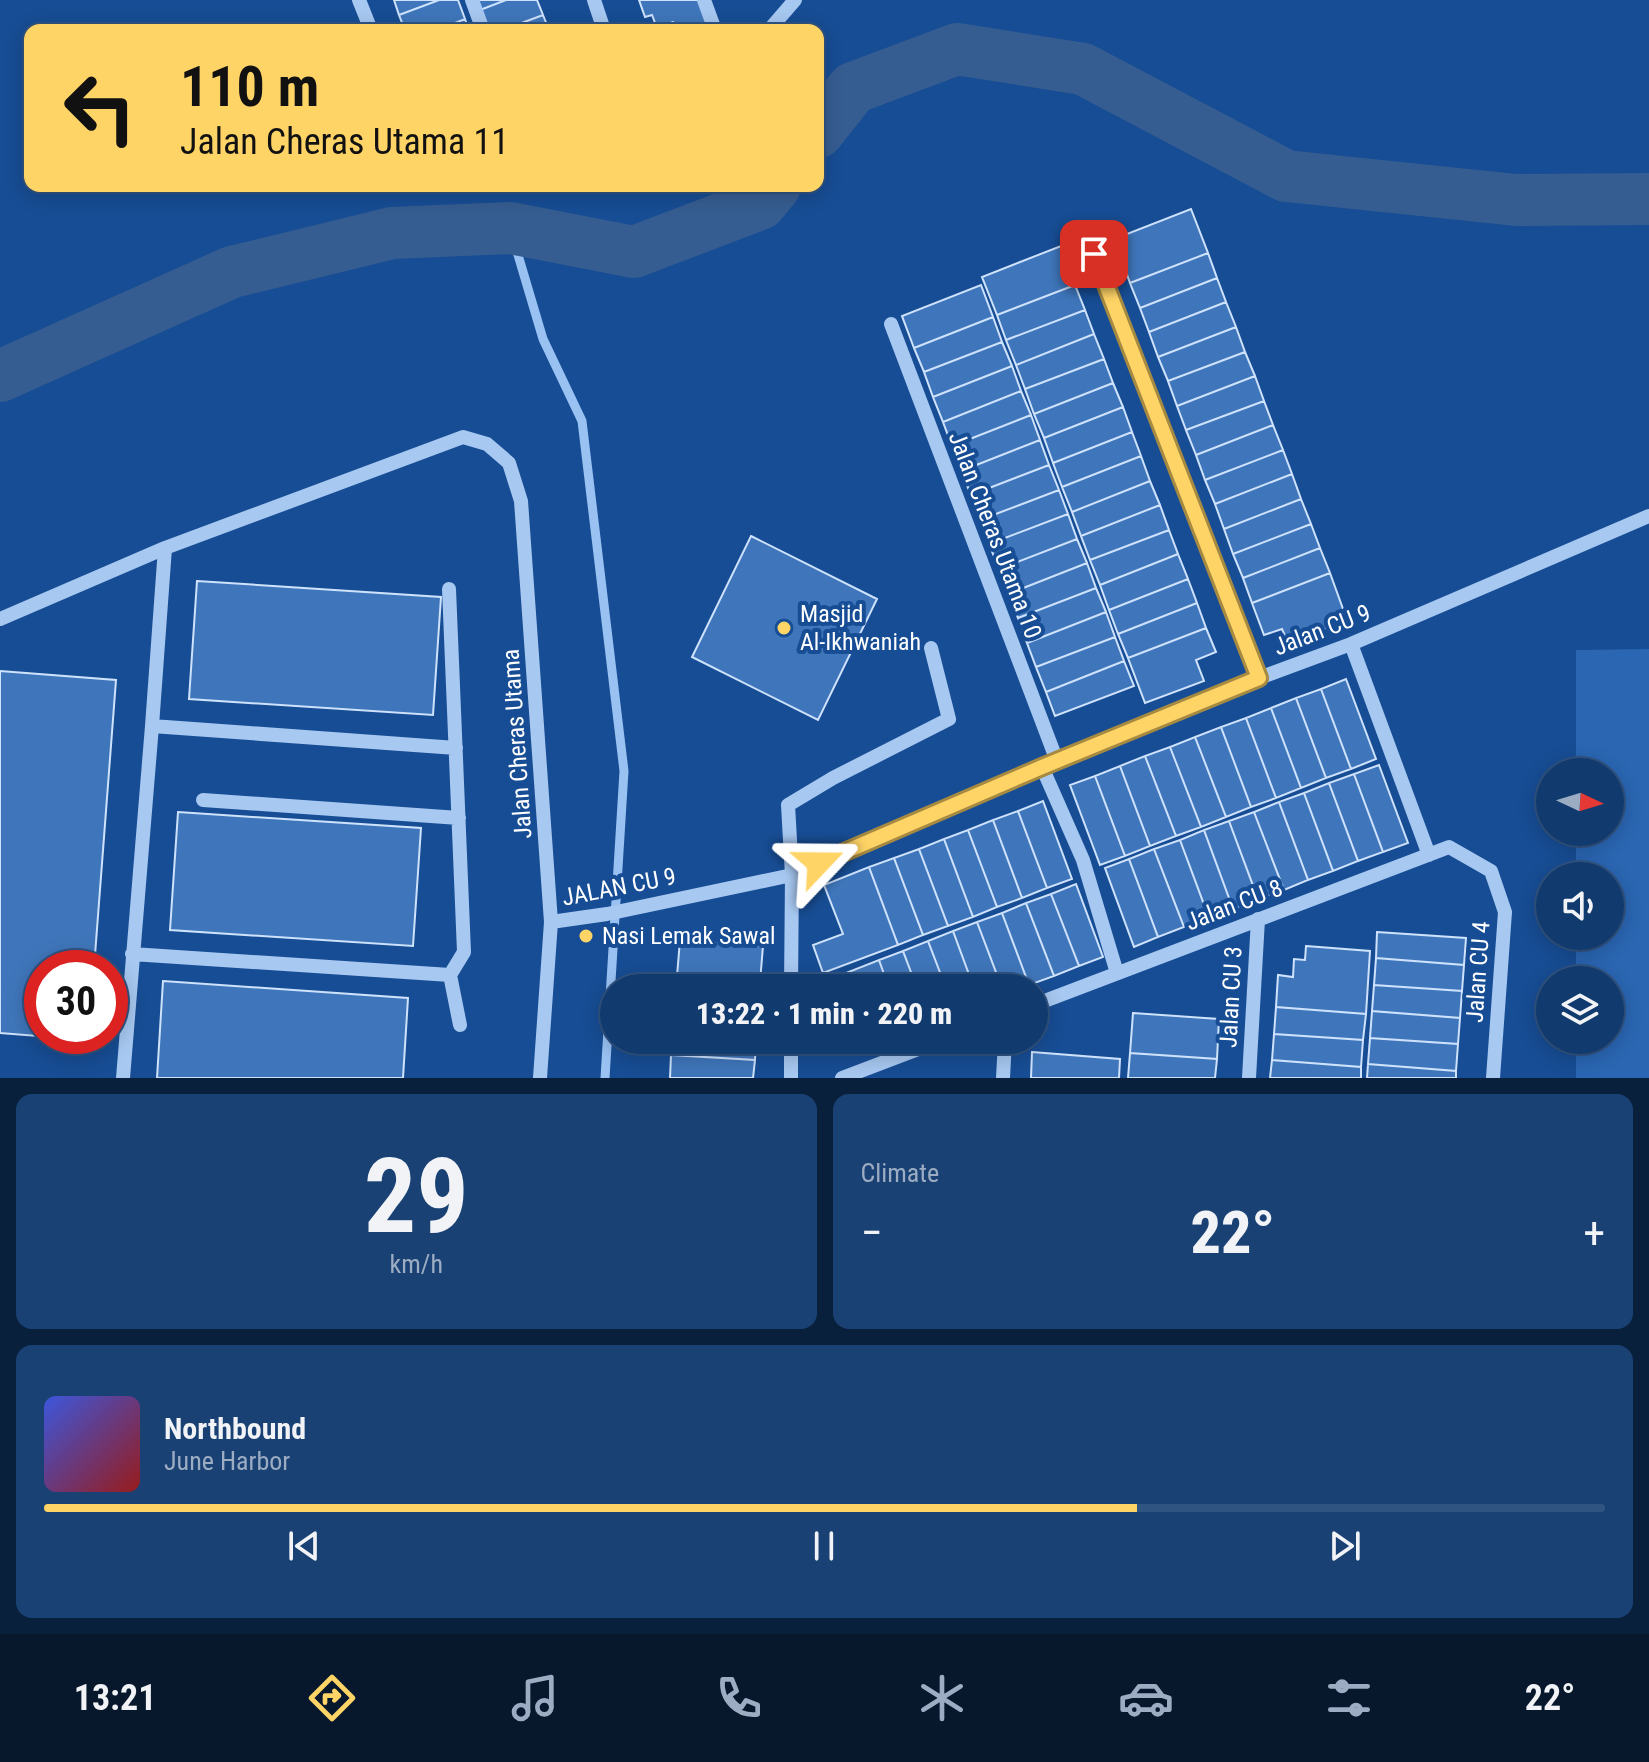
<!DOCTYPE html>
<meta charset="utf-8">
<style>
:root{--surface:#113a6f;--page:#1a4174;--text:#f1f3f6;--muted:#9cadc3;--line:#305482;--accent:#ffd466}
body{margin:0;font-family:"Roboto Condensed",sans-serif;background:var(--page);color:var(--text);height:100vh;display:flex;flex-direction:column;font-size:30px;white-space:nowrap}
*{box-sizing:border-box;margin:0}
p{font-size:26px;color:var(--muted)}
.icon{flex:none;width:44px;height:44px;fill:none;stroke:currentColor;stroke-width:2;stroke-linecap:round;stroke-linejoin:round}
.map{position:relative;height:1078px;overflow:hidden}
.details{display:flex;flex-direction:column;gap:16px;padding:16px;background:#09203d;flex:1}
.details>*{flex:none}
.banner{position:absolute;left:24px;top:24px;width:800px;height:168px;border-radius:16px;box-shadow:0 4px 20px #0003,0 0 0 2px var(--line);background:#ffd466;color:#111;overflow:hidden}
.needle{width:52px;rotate:94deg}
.tools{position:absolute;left:1536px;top:758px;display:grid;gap:16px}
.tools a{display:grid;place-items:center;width:88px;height:88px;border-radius:50%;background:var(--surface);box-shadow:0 4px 20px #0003,0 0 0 2px var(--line);font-size:40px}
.speed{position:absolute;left:24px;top:950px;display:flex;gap:16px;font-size:40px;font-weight:700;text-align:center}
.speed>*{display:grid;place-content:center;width:104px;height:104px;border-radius:50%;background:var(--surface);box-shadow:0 4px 20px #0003,0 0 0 2px var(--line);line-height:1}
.speed .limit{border:12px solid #d22;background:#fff;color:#111}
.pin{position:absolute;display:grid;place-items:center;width:68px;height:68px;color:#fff;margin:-34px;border-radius:16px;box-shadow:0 4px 12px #0006}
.me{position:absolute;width:88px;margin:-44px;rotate:67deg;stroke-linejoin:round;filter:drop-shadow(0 0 6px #0008)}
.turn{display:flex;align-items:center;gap:28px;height:168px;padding:0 24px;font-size:36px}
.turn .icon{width:104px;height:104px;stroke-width:2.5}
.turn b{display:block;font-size:56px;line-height:68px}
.big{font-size:60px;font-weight:800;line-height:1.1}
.details .widget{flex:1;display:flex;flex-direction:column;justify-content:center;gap:12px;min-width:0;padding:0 28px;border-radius:16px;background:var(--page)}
.details .dial{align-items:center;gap:0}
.dial b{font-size:104px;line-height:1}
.song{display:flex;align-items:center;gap:24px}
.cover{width:96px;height:96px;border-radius:12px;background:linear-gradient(135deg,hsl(230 70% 55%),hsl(0 70% 35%))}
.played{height:8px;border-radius:4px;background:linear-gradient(90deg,var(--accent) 70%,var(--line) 70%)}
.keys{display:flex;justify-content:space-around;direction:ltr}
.heat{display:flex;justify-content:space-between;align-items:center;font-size:44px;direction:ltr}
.details .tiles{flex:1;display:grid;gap:16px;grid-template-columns:1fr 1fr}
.widget:last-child{grid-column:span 2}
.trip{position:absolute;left:600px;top:974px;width:448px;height:80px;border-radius:40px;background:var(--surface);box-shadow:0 4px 20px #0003,0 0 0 2px var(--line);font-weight:800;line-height:80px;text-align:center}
.tab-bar{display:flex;height:128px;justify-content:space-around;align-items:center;background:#07172c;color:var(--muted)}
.tab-bar .icon{width:56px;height:56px}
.tab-bar .on{color:var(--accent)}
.tab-bar b{font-size:36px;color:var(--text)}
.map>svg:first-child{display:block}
.green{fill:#2a66b2}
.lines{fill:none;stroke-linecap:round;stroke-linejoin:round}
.stream{stroke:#99c2f3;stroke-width:9}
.river{stroke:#365d91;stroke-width:52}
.building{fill:#3f76bb;stroke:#cee2fc;stroke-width:2}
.minor{stroke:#a7c8f1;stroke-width:14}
.route-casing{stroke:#a68a42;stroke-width:20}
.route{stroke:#ffd466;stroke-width:14}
.poi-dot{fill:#ffd466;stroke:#174d94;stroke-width:3}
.labels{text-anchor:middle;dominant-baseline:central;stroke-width:8;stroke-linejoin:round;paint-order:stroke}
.street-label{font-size:24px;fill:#fff;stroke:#174d94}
.poi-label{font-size:24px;fill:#fff;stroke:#174d94;text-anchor:start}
</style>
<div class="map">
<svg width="1649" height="1078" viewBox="0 0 1649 1078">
<rect width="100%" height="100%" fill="#174d94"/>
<path class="green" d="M1649,649V1078H1576V1040H1610V980H1576V936H1610V876H1576V832H1610V772H1576V650Z"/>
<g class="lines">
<path class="stream" d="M510,228L543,339L582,421L624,771L605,1078"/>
<path class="river" d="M818,132L853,88L957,49L1083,69L1286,176L1516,200L1649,199
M0,376L232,272L392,233L510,228L634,252L760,204L775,186"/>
</g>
<path class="building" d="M394,0H439L399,15Z
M439,0H458L465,19L438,30H405L399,15Z
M477,0H506L480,10Z
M506,0H537L543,15L503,30H488L480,10Z
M639,0H699L710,30H676L673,22L657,28L652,15L645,17Z
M543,15L549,30H503Z
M465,19L469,30H438Z
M1191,209L1208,253L1130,283L1114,239Z
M1061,246L1075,285L997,315L982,277Z
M1208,253L1217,278L1140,308L1130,283Z
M1217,278L1226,302L1149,332L1140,308Z
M981,285L993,317L914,348L902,316Z
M1075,285L1085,310L1006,340L997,315Z
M1226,302L1236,327L1158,357L1149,332Z
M1085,310L1094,334L1016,365L1006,340Z
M993,317L1002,342L924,372L914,348Z
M1236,327L1245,352L1168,381L1158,357Z
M1094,334L1104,359L1025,389L1016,365Z
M1002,342L1012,366L933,397L924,372Z
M1245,352L1255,376L1177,406L1168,381Z
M1104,359L1113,383L1034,414L1025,389Z
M1012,366L1021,391L943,422L933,397Z
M1255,376L1264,401L1186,430L1177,406Z
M1113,383L1123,407L1044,438L1034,414Z
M1021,391L1031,415L952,446L943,422Z
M1264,401L1273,425L1196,455L1186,430Z
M1123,407L1132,432L1053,463L1044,438Z
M1031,415L1040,440L961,471L952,446Z
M1273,425L1283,450L1205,480L1196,455Z
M1132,432L1141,456L1062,487L1053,463Z
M1040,440L1049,465L971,495L961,471Z
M1283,450L1292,474L1215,504L1205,480Z
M1141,456L1150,481L1072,512L1062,487Z
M1049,465L1059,490L980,520L971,495Z
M1292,474L1301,499L1224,529L1215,504Z
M1150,481L1160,505L1081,536L1072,512Z
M1059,490L1068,514L989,544L980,520Z
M1301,499L1311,524L1233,554L1224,529Z
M1160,505L1169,530L1090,560L1081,536Z
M1068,514L1077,539L999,569L989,544Z
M1311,524L1320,548L1243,578L1233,554Z
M1169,530L1178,554L1100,585L1090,560Z
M751,536L877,599L818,720L692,657Z
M1077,539L1087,563L1008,594L999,569Z
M1320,548L1330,573L1252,603L1243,578Z
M1178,554L1188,579L1109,610L1100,585Z
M1087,563L1096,588L1018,618L1008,594Z
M1330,573L1347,620L1288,643L1282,629L1264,635L1252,603Z
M1188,579L1197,603L1118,634L1109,610Z
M197,581L441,597L433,715L189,699Z
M1096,588L1106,612L1027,643L1018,618Z
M1197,603L1206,628L1128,658L1118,634Z
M1106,612L1115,637L1036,667L1027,643Z
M1206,628L1216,652L1196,660L1204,681L1145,703L1128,658Z
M1115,637L1124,661L1046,692L1036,667Z
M1124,661L1134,686L1055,716L1046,692Z
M0,671L116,680L94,968H42V1036H88V1040L0,1033Z
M1346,679L1376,759L1351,769L1321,689Z
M1321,689L1351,769L1326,778L1296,698Z
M1296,698L1326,778L1301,788L1271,708Z
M1271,708L1301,788L1276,798L1246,718Z
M1246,718L1276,798L1251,807L1221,727Z
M1221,727L1251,807L1226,817L1195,737Z
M1195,737L1226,817L1201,827L1170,747Z
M1170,747L1201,827L1176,836L1145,756Z
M1145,756L1176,836L1150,846L1120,766Z
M1379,765L1408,843L1383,852L1354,774Z
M1120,766L1150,846L1125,856L1095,776Z
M1354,774L1383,852L1358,861L1329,783Z
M1095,776L1125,856L1100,865L1070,785Z
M1329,783L1358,861L1333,871L1304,793Z
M1304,793L1333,871L1308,880L1279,802Z
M1043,801L1072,879L1047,888L1018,811Z
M1279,802L1308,880L1284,890L1254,812Z
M1018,811L1047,888L1022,898L993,820Z
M178,812L421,828L413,946L170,930Z
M1254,812L1284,890L1258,899L1229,821Z
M993,820L1022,898L997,907L968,830Z
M1229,821L1258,899L1233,909L1204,830Z
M968,830L997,907L973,917L944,839Z
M1204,830L1233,909L1209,918L1180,840Z
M944,839L973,917L948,926L919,849Z
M1180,840L1209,918L1184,927L1154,849Z
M919,849L948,926L923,935L894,858Z
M1154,849L1184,927L1158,937L1129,859Z
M894,858L923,935L898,945L869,867Z
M1129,859L1158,937L1134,947L1105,868Z
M869,867L898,945L823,973L813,945L843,934L824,885Z
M1076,884L1103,957L1079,966L1051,894Z
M1051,894L1079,966L1054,976L1026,903Z
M1026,903L1054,976L1029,985L1002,913Z
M1002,913L1029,985L1022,988H1002L977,922Z
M977,922L1002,988H974L953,931Z
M953,931L974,988H946L928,941Z
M1377,932L1466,938L1464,965L1376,958Z
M680,940L763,946L760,982L677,976Z
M928,941L946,988H917L903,951Z
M1306,946L1370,951L1366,1014L1276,1007L1278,975L1293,977L1294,959L1305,960Z
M903,951L917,988H889L879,960Z
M1376,958L1464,965L1462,991L1374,985Z
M879,960L889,988H825L823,982Z
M677,976L760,982V988H676Z
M163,981L408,998L403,1078H157Z
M1374,985L1462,991L1460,1018L1372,1011Z
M1276,1007L1366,1014L1363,1040L1274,1034Z
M1372,1011L1460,1018L1458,1044L1370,1038Z
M1133,1013L1219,1019L1217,1059L1130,1053Z
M1274,1034L1363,1040L1361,1067L1272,1060Z
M1370,1038L1458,1044L1456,1071L1368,1064Z
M673,1040H756L755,1060L671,1055Z
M845,1040H888L850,1055Z
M1032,1052L1120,1059L1119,1078H1031Z
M1130,1053L1217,1059L1215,1078H1128Z
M671,1055L755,1060L753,1078H670Z
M1272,1060L1361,1067V1078H1270Z
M1368,1064L1456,1071V1078H1367Z"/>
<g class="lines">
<path class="minor" d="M359,0L371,30
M472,0L483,30
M594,0L604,30
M704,0L715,30
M769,30L795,0
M1094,254L1259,678
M891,324L1057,761
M449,589L464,952L450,975L460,1025
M0,619L165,548L463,437L487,444L509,463L521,501L551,922L540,1078
M1351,644L1429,855
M152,726L456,748
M1042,767L1083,860L1117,973
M203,800L459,818
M551,922L607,914L792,875L1042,767L1259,678L1351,644L1649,516
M132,954L450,975
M791,988L792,875L788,805L833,778L949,719L931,648
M1034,1005L1449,847L1491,871L1505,912L1493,1078
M123,1078L152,726L165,548
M791,1078V1040
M842,1078L942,1040
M1003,1078L1005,1040
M1249,1078L1258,919"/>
</g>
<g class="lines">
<g class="route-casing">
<path id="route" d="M819,863L1042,767L1259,678L1094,254"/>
</g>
<use href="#route" class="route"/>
</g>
<g class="poi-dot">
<circle cx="784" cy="628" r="8"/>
<circle cx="586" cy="936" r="8"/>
</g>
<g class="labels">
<g class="street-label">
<text transform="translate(995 535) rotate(69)">Jalan Cheras Utama 10</text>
<text transform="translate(1322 630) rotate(-21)">Jalan CU 9</text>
<text transform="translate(517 744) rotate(-94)">Jalan Cheras Utama</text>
<text transform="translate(619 887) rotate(-11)">JALAN CU 9</text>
<text transform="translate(1234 905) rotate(-21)">Jalan CU 8</text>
<text transform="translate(1478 972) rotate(-86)">Jalan CU 4</text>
<text transform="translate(1231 997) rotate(-87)">Jalan CU 3</text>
</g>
<g class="poi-label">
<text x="800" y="614">Masjid<tspan x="800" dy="28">Al-Ikhwaniah</tspan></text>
<text x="602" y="936">Nasi Lemak Sawal</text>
</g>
</g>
</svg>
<div class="tools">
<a><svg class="needle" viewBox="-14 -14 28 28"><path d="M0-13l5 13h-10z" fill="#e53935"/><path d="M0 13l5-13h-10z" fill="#9cadc3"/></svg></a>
<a><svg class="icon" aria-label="sound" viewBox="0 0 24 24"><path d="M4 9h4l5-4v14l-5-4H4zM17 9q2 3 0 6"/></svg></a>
<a><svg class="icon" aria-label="layers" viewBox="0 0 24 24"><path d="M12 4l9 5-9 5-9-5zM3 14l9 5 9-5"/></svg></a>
</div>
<div class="speed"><div class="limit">30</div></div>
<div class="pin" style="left:1094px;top:254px;background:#d93025"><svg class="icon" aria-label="arrive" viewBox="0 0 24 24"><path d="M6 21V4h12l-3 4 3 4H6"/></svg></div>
<svg class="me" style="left:819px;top:863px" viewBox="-20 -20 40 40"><path d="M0-17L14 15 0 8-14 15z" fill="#ffd466" stroke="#fff" stroke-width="4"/></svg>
<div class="trip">13:22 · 1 min · 220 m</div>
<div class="banner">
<div class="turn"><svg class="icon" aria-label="left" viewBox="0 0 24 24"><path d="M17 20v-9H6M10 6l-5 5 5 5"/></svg><div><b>110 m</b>Jalan Cheras Utama 11</div></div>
</div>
</div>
<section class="details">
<div class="tiles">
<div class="widget dial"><b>29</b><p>km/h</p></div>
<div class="widget"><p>Climate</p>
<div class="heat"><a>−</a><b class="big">22°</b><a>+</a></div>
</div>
<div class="widget">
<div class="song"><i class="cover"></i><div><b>Northbound</b><p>June Harbor</p></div></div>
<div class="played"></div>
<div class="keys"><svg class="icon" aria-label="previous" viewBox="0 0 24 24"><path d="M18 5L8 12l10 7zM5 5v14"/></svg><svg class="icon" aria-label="pause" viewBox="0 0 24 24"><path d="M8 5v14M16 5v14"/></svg><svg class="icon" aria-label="next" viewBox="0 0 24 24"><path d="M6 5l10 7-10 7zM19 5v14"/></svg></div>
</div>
</div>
</section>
<nav class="tab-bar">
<b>13:21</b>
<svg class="icon on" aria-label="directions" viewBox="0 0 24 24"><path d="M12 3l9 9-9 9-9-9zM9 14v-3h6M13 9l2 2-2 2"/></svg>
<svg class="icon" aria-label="music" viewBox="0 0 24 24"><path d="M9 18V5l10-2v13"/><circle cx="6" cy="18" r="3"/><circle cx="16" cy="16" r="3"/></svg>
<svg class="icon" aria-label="phone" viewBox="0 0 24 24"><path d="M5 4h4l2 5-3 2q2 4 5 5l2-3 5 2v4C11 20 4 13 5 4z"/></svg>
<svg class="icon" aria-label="climate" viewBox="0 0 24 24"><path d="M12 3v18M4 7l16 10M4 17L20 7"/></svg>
<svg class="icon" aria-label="car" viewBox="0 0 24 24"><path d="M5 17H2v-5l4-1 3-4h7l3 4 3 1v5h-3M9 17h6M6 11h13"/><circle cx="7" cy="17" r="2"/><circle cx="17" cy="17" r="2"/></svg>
<svg class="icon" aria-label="filters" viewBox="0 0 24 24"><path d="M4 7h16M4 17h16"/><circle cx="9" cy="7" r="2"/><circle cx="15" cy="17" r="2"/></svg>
<b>22°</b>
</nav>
